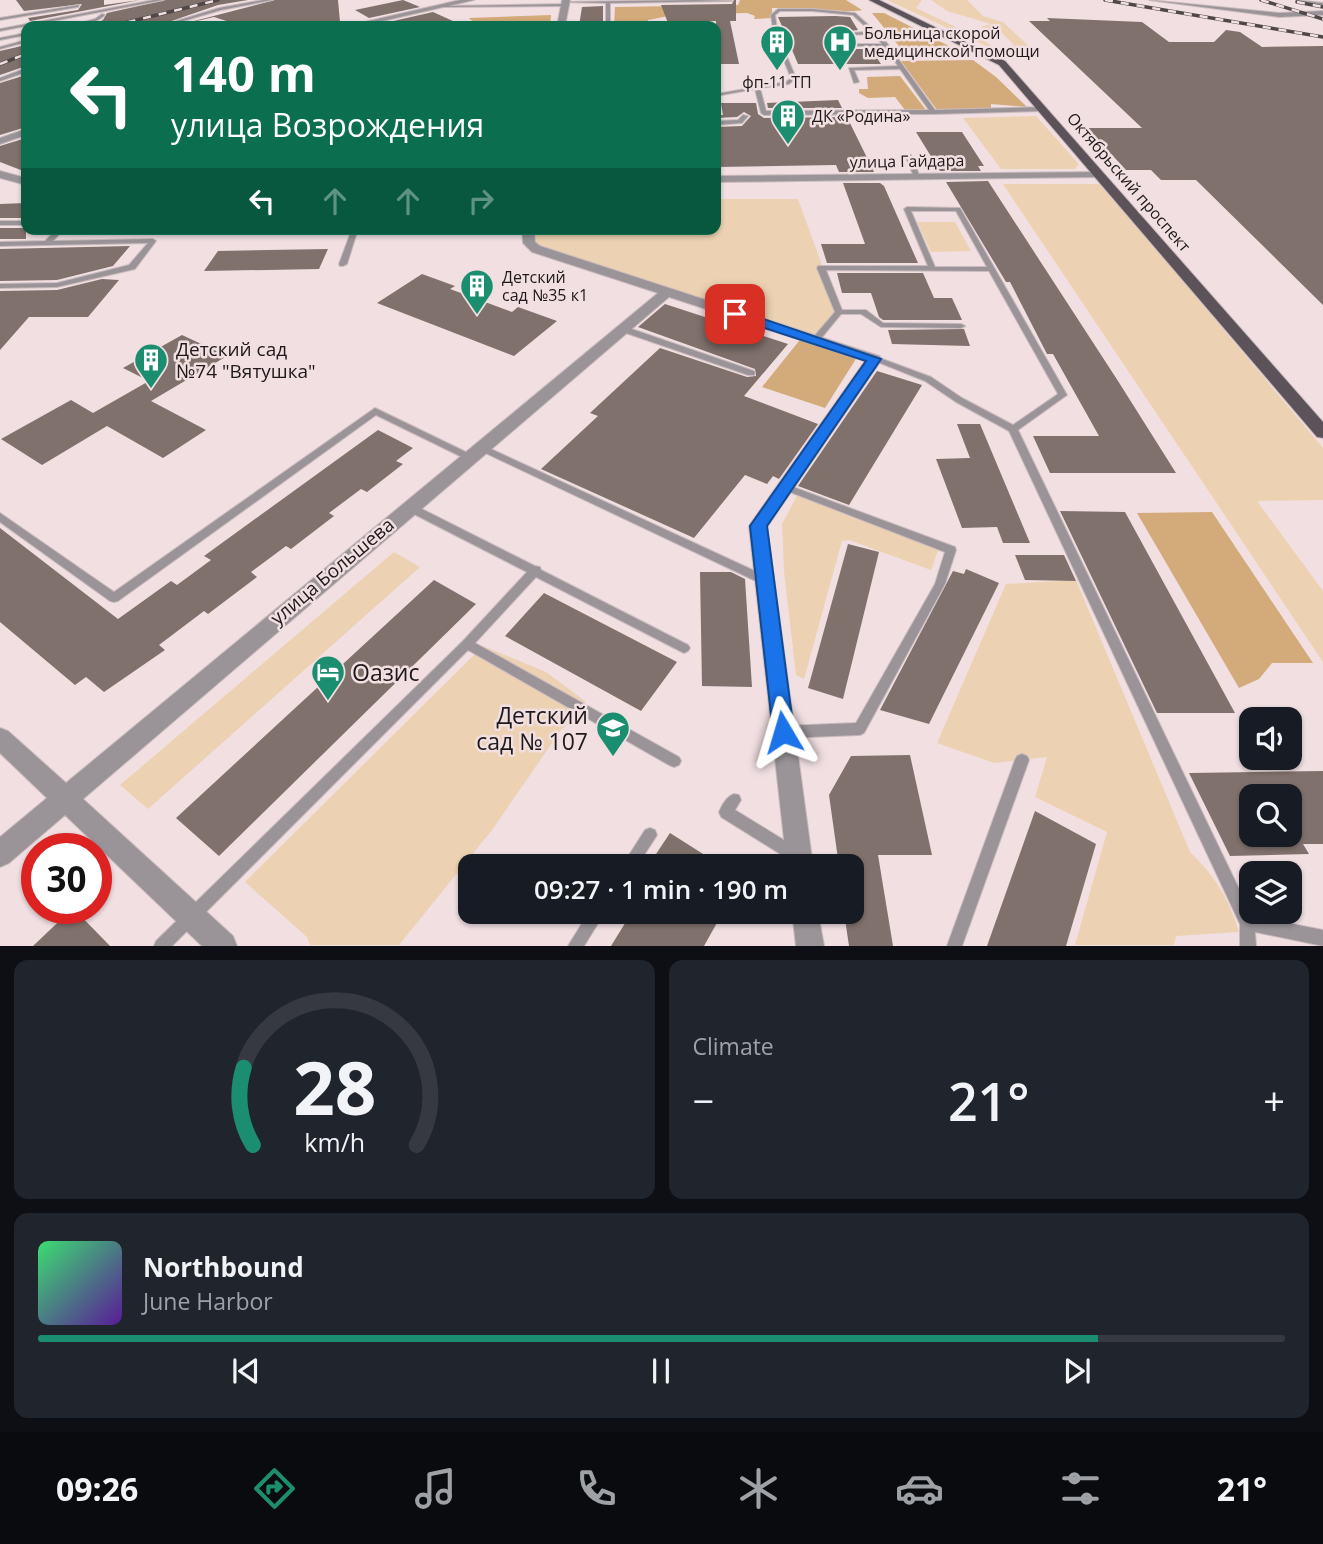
<!DOCTYPE html>
<meta charset="utf-8">
<style>
:root{--surface:#171b24;--page:#20242c;--text:#f1f3f6;--muted:#9ea1a6;--line:#363941;--accent:#1b8e6f}
body{margin:0;font-family:"Open Sans",sans-serif;background:var(--page);color:var(--text);height:100vh;display:flex;flex-direction:column;font-size:26px;white-space:nowrap}
*{box-sizing:border-box;margin:0}
p{font-size:23px;color:var(--muted)}
.icon{flex:none;width:38px;height:38px;fill:none;stroke:currentColor;stroke-width:2;stroke-linecap:round;stroke-linejoin:round}
.map{position:relative;height:946px;overflow:hidden}
.drawer{display:flex;flex-direction:column;gap:14px;padding:14px;background:#0d0f14;flex:1}
.drawer>*{flex:none}
.guide{position:absolute;left:21px;top:21px;width:700px;height:214px;border-radius:14px;box-shadow:0 2px 5px #0004;background:#0b6e4f;color:#fff;overflow:hidden}
.buttons{position:absolute;left:1239px;top:707px;display:grid;gap:14px}
.buttons a{display:grid;place-items:center;width:63px;height:63px;border-radius:14px;background:var(--surface);box-shadow:0 2px 5px #0004;font-size:35px}
.speed{position:absolute;left:21px;top:833px;display:flex;gap:14px;font-size:35px;font-weight:700;text-align:center}
.speed>*{display:grid;place-content:center;width:91px;height:91px;border-radius:50%;background:var(--surface);box-shadow:0 2px 5px #0004;line-height:1}
.speed .limit{border:10px solid #d22;background:#fff;color:#111}
.pin{position:absolute;display:grid;place-items:center;width:60px;height:60px;color:#fff;margin:-30px;border-radius:14px;box-shadow:0 4px 10px #0006}
.me{position:absolute;width:77px;margin:-38px;rotate:353deg;stroke-linejoin:round;filter:drop-shadow(0 0 5px #0008)}
.turn{display:flex;align-items:center;gap:24px;height:147px;padding:0 35px;font-size:32px}
.turn .icon{width:91px;height:91px;stroke-width:2.5}
.turn b{display:block;font-size:49px;line-height:60px}
.lanes{display:flex;align-items:center;height:66px;padding:0 35px;background:#0003;justify-content:center;gap:35px;direction:ltr}
.lanes .off{opacity:.35}
.big{font-size:52px;font-weight:600;line-height:1.1}
.drawer .widget{flex:1;display:flex;flex-direction:column;justify-content:center;gap:10px;min-width:0;padding:0 24px;border-radius:14px;background:var(--page)}
.drawer .dial{align-items:center;gap:0}
.dial svg{height:182px;overflow:visible;fill:none;stroke:var(--line);stroke-width:7;stroke-linecap:round;text-anchor:middle}
.dial text{fill:var(--text);stroke:none}
.song{display:flex;align-items:center;gap:21px}
.cover{width:84px;height:84px;border-radius:10px;background:linear-gradient(135deg,hsl(140 70% 55%),hsl(270 70% 35%))}
.played{height:7px;border-radius:4px;background:linear-gradient(90deg,var(--accent) 85%,var(--line) 85%)}
.keys{display:flex;justify-content:space-around;direction:ltr}
.heat{display:flex;justify-content:space-between;align-items:center;font-size:38px;direction:ltr}
.drawer .tiles{flex:1;display:grid;gap:14px;grid-template-columns:1fr 1fr}
.widget:last-child{grid-column:span 2}
.trip{position:absolute;left:458px;top:854px;width:406px;height:70px;border-radius:14px;background:var(--surface);box-shadow:0 2px 5px #0004;font-weight:600;line-height:70px;text-align:center}
.menu{display:flex;height:112px;justify-content:space-around;align-items:center;background:#090b0e;color:var(--muted)}
.menu .icon{width:49px;height:49px}
.menu .current{color:var(--accent)}
.menu b{font-size:32px;color:var(--text)}
.map>svg:first-child{display:block}
.green{fill:#ecd2b2}
.forest{fill:#d3ab7a}
.building{fill:#80716c;fill-rule:evenodd}
.lines{fill:none;stroke-linecap:round;stroke-linejoin:round}
.lane-casing{stroke:#cbbbbe;stroke-width:2}
.street-casing{stroke:#cbbbbe;stroke-width:2}
.primary-casing{stroke:#cbbbbe;stroke-width:2}
.lane{fill:#9a9498;fill-rule:evenodd}
.street{fill:#9a9498;fill-rule:evenodd}
.primary{fill:#5c535a;fill-rule:evenodd}
.rail-casing{stroke:#4f4748;stroke-width:3.5}
.rail{stroke:#f1dfe2;stroke-width:2.5;stroke-dasharray:8;stroke-linecap:butt}
.route{fill:#1a73e8;stroke:#114b97;stroke-width:2}
.labels{text-anchor:middle;dominant-baseline:central;stroke-width:5;stroke-linejoin:round;paint-order:stroke}
.far-poi-label{font-size:16px;fill:#1f191a;stroke:#f1dfe2;text-anchor:start}
.far-street-label{font-size:16px;fill:#1f191a;stroke:#f1dfe2}
.poi-label{font-size:19px;fill:#1f191a;stroke:#f1dfe2;text-anchor:start}
.street-label{font-size:19px;fill:#1f191a;stroke:#f1dfe2}
.near-poi-label{font-size:23px;fill:#1f191a;stroke:#f1dfe2;text-anchor:start}
</style>
<div class="map">
<svg width="1323" height="946" viewBox="0 0 1323 946">
<rect width="100%" height="100%" fill="#f1dfe2"/>
<path class="green" d="M887,0H922L916,8L983,40L1006,55Z
M931,0H967L983,16L1003,22L1033,50L1022,55L1013,50L1014,45L1000,31L980,27L991,24L947,11Z
M1036,116L1079,164L1075,169H1001L963,118Z
M1003,184H1101L1323,448V500L1257,501L1323,591V662Z
M716,199H798L839,312L815,340L536,249L528,229H716Z
M917,222H955L971,251L931,252Z
M798,494L939,547L931,570L849,540L842,541L804,679L796,675L784,571L782,524Z
M394,552L420,567L148,809L120,785Z
M1076,580L1190,852C1215,876 1229,899 1239,932L1176,936L1174,945H1075L1107,832L1035,797L1047,757L994,763L937,743L1006,584Z
M483,646L546,672L585,701V710L561,730L492,830L399,945H310L307,937L245,882Z"/>
<path class="forest" d="M740,0H846L862,10C857,13 785,8 772,8V18L754,19L755,16L747,13L674,15L648,20L647,26H614L615,7L738,5Z
M872,13H884L959,51C940,58 923,51 903,51Z
M551,15L550,26H478L469,18Z
M973,60L996,77L1027,107L991,104V108L937,110L901,61Z
M900,76L926,110H905L895,97L868,98L859,93V89H868L867,77Z
M803,336L859,354L825,408L762,387Z
M1212,512L1313,663H1272L1259,679L1239,688L1137,513Z"/>
<path class="building" d="M16,0H104V5L140,0L30,21L28,18L78,10L82,4L24,11Z
M166,0H248L218,5L157,26H89L103,20L107,13Z
M275,0H338L340,22L314,26H277L271,23L242,26L214,17L175,26Z
M403,0L420,7L369,18L355,10Z
M734,0H736V21H730L739,64H716V21L668,23L661,5L732,4Z
M603,6V26H579L582,7Z
M433,12L464,26L380,24Z
M835,16L850,17L858,30L841,32L838,42L851,49H871L881,64H798L778,17Z
M1047,18L1142,22L1169,42H1214L1226,30L1240,32L1262,47L1323,46V305L1196,180H1161L1151,170H1126L1087,128H1142L1029,21H1050Z
M26,45V66L0,75V51Z
M26,75V127L0,135V83Z
M838,100L842,108H768L767,103Z
M721,103H756L758,114L764,118L847,117L874,172H839L836,165L716,167V127L742,126L751,116L744,112L737,117L716,118V115H723Z
M916,132H962L984,166H978L981,171H940Z
M26,138V172L0,162V146Z
M988,181L1118,381L1176,473H1050L1033,436H1099L1053,354H1047L1010,282H1006L946,182Z
M843,183H880L884,186L918,263H827L821,244H865Z
M26,203V218H0V204Z
M0,228H26V239H0Z
M130,246L113,266L57,280L0,281V249Z
M328,249L319,269L204,271L218,251Z
M837,273H923L934,298H952L962,320H883L879,317L871,293H842Z
M422,274L455,286L450,289L512,312L518,307L557,321L514,356L377,303Z
M102,279L119,280L88,317H29L0,350V291L57,290Z
M665,304L788,344L744,396L818,424L779,479L773,476L767,484L745,475L694,538L541,469L598,416L590,413L660,348L747,377L756,376L755,369L638,327Z
M964,329L970,346L892,344L888,330Z
M182,335L227,356L151,401L206,430L163,458L107,426L42,465L1,439L71,400L93,413L149,381L123,368Z
M877,371L922,385L849,505L798,486Z
M957,424H980L1030,543H1003L997,527L962,528L936,459L970,458Z
M378,430L413,448L396,461L403,464L367,492L361,489L329,513L334,516L291,549L286,546L251,572L257,577L208,614L204,611L159,645L165,650L104,692L86,677L75,685L0,622V528L118,619L171,581L177,585L211,560L204,556Z
M1060,511L1125,512L1235,713H1157Z
M848,544L879,552L843,699L808,688Z
M1015,555H1064L1076,581L1025,580Z
M966,569L999,583L929,724L880,710L953,571L964,574Z
M700,572H731L745,579L752,687L702,686Z
M434,580L476,604L219,856L176,818Z
M544,593L677,662L641,711L505,636Z
M910,755L932,855H878L893,946H849L844,912H852V866H839L829,795L851,756Z
M1323,771V844H1303L1309,854L1230,856L1189,773ZM1251,796H1290V835H1251Z
M1035,811L1096,844L1066,946H987Z
M670,833L722,866H648Z
M73,908L110,946H33Z
M632,912H723L704,946H611Z"/>
<g class="lines">
<g class="lane-casing">
<path id="lane" d="M154,0H163L0,31V29Z
M263,0H272L221,10L166,26H160L219,8Z
M694,0L732,1L610,3V26H606V3L563,2Z
M566,4L565,6L443,7L441,6Z
M79,5L78,7L0,20V18Z
M778,9H812L855,13L884,39L935,110L1043,107L1046,109L1043,111L933,114L764,115L761,113L755,89L716,96V94L786,82L791,78L774,36L771,15ZM780,11H812L853,15L871,32L843,33L839,40L851,46H884L898,66L849,68L854,83L859,82L854,70L900,69L929,110L766,111L760,88L789,84L796,78L778,36L775,15ZM873,34L882,44H852L844,39L846,35Z
M102,14L105,15C96,23 81,27 69,26L95,19Z
M26,33V35L0,40V38Z
M26,40V42L0,49V47Z
M24,69H26V72L0,81V78Z
M743,115L748,116L742,123L716,125V121L738,120Z
M906,154L911,155L920,177L919,178L914,177L905,155Z
M907,207L960,208L1067,395L1018,430L1252,916L1323,930V946L1255,932L1256,946H1240V924L1009,431L956,402L925,381L870,359L871,357H877L931,377L962,398L1013,425L1058,394L989,271L826,270L842,310H866L883,323L961,324L965,326L961,328L881,327L861,314H841L818,342H815L811,340L835,312L817,268L818,266H928L904,209ZM911,211H956L987,267H935Z
M0,221H26V225H0Z
M57,229H64L53,241L153,239L156,241L135,269L57,287L0,288V284L57,283L129,265L148,243L0,246V242L45,241Z
M352,229H358L347,264L343,266H340L339,264Z
M506,229H529L531,231C526,235 512,232 506,229Z
M620,327H626L754,371L755,373L754,375H748L620,331Z
M375,408L472,455L474,457L469,460L466,459L376,415L118,601L114,602L110,601L0,522V513L114,592Z
M480,444L768,577L769,580L768,583L764,584L760,583L477,449L475,447Z
M785,484L955,547L956,550L945,584L864,733L860,735L784,738L780,736L778,732L780,728L784,726L856,723L935,584L945,552L782,489L780,487Z
M410,503L535,566L540,567L541,570L688,645L690,648L688,651L684,653L680,651L536,577L475,643L679,757L681,761L679,765L674,767L669,765L468,650L172,946H154L156,941L463,641L527,572L406,510L405,507L406,504Z
M1022,754L1027,756L1029,760L962,946H947L1015,760L1017,756Z
M734,794L739,795L741,800L735,810L800,850L802,855L800,860L795,862L790,860L721,817L719,812C722,805 727,796 734,794Z
M650,828L655,830L657,835L637,866H622L645,830Z
M589,912H605L584,946H568Z"/>
</g>
<g class="street-casing">
<path id="street" d="M460,0H474L361,26H347Z
M562,0H570L565,26H557Z
M1149,0L1279,13L1323,11V15L1279,17Z
M1296,0L1323,3V7L1297,2Z
M26,129V135L0,144V138Z
M0,171L26,178V185L0,178Z
M1099,172L1103,173V177L716,182V176Z
M522,229H534L535,242L540,246L879,356L882,359L767,527L813,866H787L749,526L865,361L669,297L83,799L233,936L237,946H202L65,815L9,863L0,867V837L47,798L0,753V728L8,731L66,783L658,293L532,252L523,243Z
M792,912H818L824,946H796Z"/>
</g>
<g class="primary-casing">
<path id="primary" d="M869,0H879L1005,61L1323,422V438L1317,437L999,65Z"/>
</g>
<use href="#lane" class="lane"/>
<use href="#street" class="street"/>
<use href="#primary" class="primary"/>
<g class="rail-casing">
<path id="rail" d="M1105,0L1323,37
M1261,0L1323,19
M1297,2L1323,7
M112,26L218,0
M0,64L26,54"/>
</g>
<use href="#rail" class="rail"/>
</g>
<path class="route" d="M731,311H740L881,359L767,526L794,732L791,738L783,741L776,738L773,732L750,526L866,361L731,317Z"/>
<defs>
<g id="building-pin" transform="scale(1.75)"><path d="M0 17L-7.5 6A9.5 9.5 0 1 1 7.5 6Z" fill="#1b8e6f" stroke="#f1dfe2"/><path d="M-4-6H4V6H1V3H-1V6H-4ZM-2.5-4.3h1.7v1.8h-1.7ZM.8-4.3h1.7v1.8H.8ZM-2.5-1h1.7V.8h-1.7ZM.8-1h1.7V.8H.8Z" fill="#fff"/></g>
<g id="hospital-pin" transform="scale(1.75)"><path d="M0 17L-7.5 6A9.5 9.5 0 1 1 7.5 6Z" fill="#1b8e6f" stroke="#f1dfe2"/><path d="M-5-5h3v3.5h4V-5h3V5h-3V1.5h-4V5h-3Z" fill="#fff"/></g>
<g id="hotel-pin" transform="scale(1.75)"><path d="M0 17L-7.5 6A9.5 9.5 0 1 1 7.5 6Z" fill="#1b8e6f" stroke="#f1dfe2"/><path d="M-6-4.5h1.5V1H6V5H4.5V3h-9V5H-6ZM-4 0a1.8 1.8 0 1 1 3.6 0ZM.5 0V-2.5h3Q6-2.5 6 0Z" fill="#fff"/></g>
<g id="school-pin" transform="scale(1.75)"><path d="M0 17L-7.5 6A9.5 9.5 0 1 1 7.5 6Z" fill="#1b8e6f" stroke="#f1dfe2"/><path d="M0-5L7-2L0 1L-7-2ZM-4 1L0 2.5L4 1V4Q0 6-4 4Z" fill="#fff"/></g>
</defs>
<g fill-rule="evenodd">
<use href="#building-pin" x="777" y="42"/>
<use href="#hospital-pin" x="840" y="42"/>
<use href="#building-pin" x="788" y="116"/>
<use href="#building-pin" x="477" y="286"/>
<use href="#building-pin" x="151" y="360"/>
<use href="#hotel-pin" x="328" y="672"/>
<use href="#school-pin" x="613" y="728"/>
</g>
<g class="labels">
<g class="far-poi-label">
<text x="864" y="33">Больница скорой<tspan x="864" dy="18">медицинской помощи</tspan></text>
<text x="777" y="82" text-anchor="middle">фп-11 ТП</text>
<text x="812" y="116">ДК «Родина»</text>
<text x="502" y="277">Детский<tspan x="502" dy="18">сад №35 к1</tspan></text>
</g>
<g class="far-street-label">
<text transform="translate(907 161) rotate(-1)">улица Гайдара</text>
<text transform="translate(1129 182) rotate(49)">Октябрьский проспект</text>
</g>
<g class="poi-label">
<text x="176" y="349">Детский сад<tspan x="176" dy="22">№74 "Вятушка"</tspan></text>
</g>
<g class="street-label">
<text transform="translate(332 571) rotate(-40)">улица Большева</text>
</g>
<g class="near-poi-label">
<text x="352" y="672">Оазис</text>
<text x="588" y="715" text-anchor="end">Детский<tspan x="588" dy="26">сад № 107</tspan></text>
</g>
</g>
</svg>
<div class="buttons">
<a><svg class="icon" aria-label="sound" viewBox="0 0 24 24"><path d="M4 9h4l5-4v14l-5-4H4zM17 9q2 3 0 6"/></svg></a>
<a><svg class="icon" aria-label="search" viewBox="0 0 24 24"><circle cx="10" cy="10" r="6"/><path d="M15 15l6 6"/></svg></a>
<a><svg class="icon" aria-label="layers" viewBox="0 0 24 24"><path d="M12 4l9 5-9 5-9-5zM3 14l9 5 9-5"/></svg></a>
</div>
<div class="speed"><div class="limit">30</div></div>
<div class="pin" style="left:735px;top:314px;background:#d93025"><svg class="icon" aria-label="arrive" viewBox="0 0 24 24"><path d="M6 21V4h12l-3 4 3 4H6"/></svg></div>
<svg class="me" style="left:783px;top:732px" viewBox="-20 -20 40 40"><path d="M0-17L14 15 0 8-14 15z" fill="#1a73e8" stroke="#fff" stroke-width="4"/></svg>
<div class="trip">09:27 · 1 min · 190 m</div>
<div class="guide">
<div class="turn"><svg class="icon" aria-label="left" viewBox="0 0 24 24"><path d="M17 20v-9H6M10 6l-5 5 5 5"/></svg><div><b>140 m</b>улица Возрождения</div></div>
<div class="lanes"><svg class="icon" aria-label="left" viewBox="0 0 24 24"><path d="M17 20v-9H6M10 6l-5 5 5 5"/></svg><svg class="icon off" aria-label="ahead" viewBox="0 0 24 24"><path d="M12 20V5M6 11l6-6 6 6"/></svg><svg class="icon off" aria-label="ahead" viewBox="0 0 24 24"><path d="M12 20V5M6 11l6-6 6 6"/></svg><svg class="icon off" aria-label="right" viewBox="0 0 24 24"><path d="M7 20v-9h11M14 6l5 5-5 5"/></svg></div>
</div>
</div>
<section class="drawer">
<div class="tiles">
<div class="widget dial"><svg viewBox="0 0 100 80">
<path d="M14 69A42 42 0 1 1 86 69"/>
<path d="M14 69A42 42 0 0 1 10 35" stroke="#1b8e6f"/>
<text x="50" y="56" font-size="32" font-weight="700">28</text>
<text x="50" y="72" font-size="11">km/h</text>
</svg></div>
<div class="widget"><p>Climate</p>
<div class="heat"><a>−</a><b class="big">21°</b><a>+</a></div>
</div>
<div class="widget">
<div class="song"><i class="cover"></i><div><b>Northbound</b><p>June Harbor</p></div></div>
<div class="played"></div>
<div class="keys"><svg class="icon" aria-label="previous" viewBox="0 0 24 24"><path d="M18 5L8 12l10 7zM5 5v14"/></svg><svg class="icon" aria-label="pause" viewBox="0 0 24 24"><path d="M8 5v14M16 5v14"/></svg><svg class="icon" aria-label="next" viewBox="0 0 24 24"><path d="M6 5l10 7-10 7zM19 5v14"/></svg></div>
</div>
</div>
</section>
<nav class="menu">
<b>09:26</b>
<svg class="icon current" aria-label="directions" viewBox="0 0 24 24"><path d="M12 3l9 9-9 9-9-9zM9 14v-3h6M13 9l2 2-2 2"/></svg>
<svg class="icon" aria-label="music" viewBox="0 0 24 24"><path d="M9 18V5l10-2v13"/><circle cx="6" cy="18" r="3"/><circle cx="16" cy="16" r="3"/></svg>
<svg class="icon" aria-label="phone" viewBox="0 0 24 24"><path d="M5 4h4l2 5-3 2q2 4 5 5l2-3 5 2v4C11 20 4 13 5 4z"/></svg>
<svg class="icon" aria-label="climate" viewBox="0 0 24 24"><path d="M12 3v18M4 7l16 10M4 17L20 7"/></svg>
<svg class="icon" aria-label="car" viewBox="0 0 24 24"><path d="M5 17H2v-5l4-1 3-4h7l3 4 3 1v5h-3M9 17h6M6 11h13"/><circle cx="7" cy="17" r="2"/><circle cx="17" cy="17" r="2"/></svg>
<svg class="icon" aria-label="filters" viewBox="0 0 24 24"><path d="M4 7h16M4 17h16"/><circle cx="9" cy="7" r="2"/><circle cx="15" cy="17" r="2"/></svg>
<b>21°</b>
</nav>
